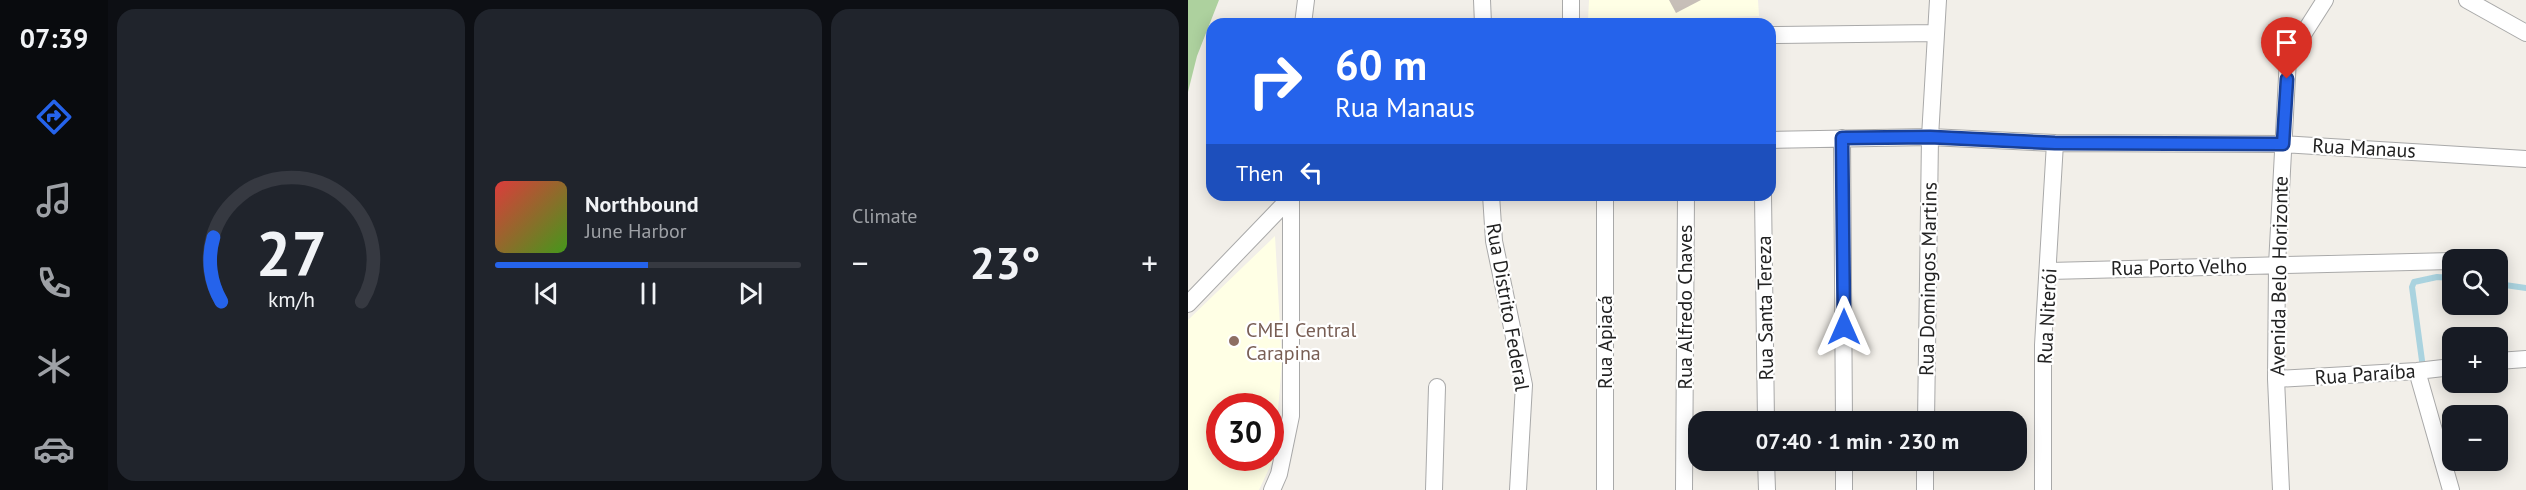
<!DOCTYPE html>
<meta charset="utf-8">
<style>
:root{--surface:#171b24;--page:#20242c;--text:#f1f3f6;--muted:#9ea1a6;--line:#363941;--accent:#2563eb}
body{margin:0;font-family:"PT Sans",sans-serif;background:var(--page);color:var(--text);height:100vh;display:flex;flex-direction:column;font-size:22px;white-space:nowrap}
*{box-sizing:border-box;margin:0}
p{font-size:20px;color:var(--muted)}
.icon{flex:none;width:33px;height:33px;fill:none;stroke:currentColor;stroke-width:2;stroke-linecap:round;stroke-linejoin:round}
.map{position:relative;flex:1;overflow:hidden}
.drawer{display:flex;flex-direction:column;gap:9px;padding:9px;background:#0d0f14;width:1080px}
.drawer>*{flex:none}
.top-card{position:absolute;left:18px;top:18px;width:570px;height:183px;border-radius:18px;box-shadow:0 3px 15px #0003;background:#2563eb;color:#fff;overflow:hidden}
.controls{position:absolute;left:1254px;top:249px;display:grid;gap:12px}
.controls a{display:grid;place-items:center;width:66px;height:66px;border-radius:12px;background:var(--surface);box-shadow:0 3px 15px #0003;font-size:30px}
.speed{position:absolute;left:18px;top:393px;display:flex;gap:12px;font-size:30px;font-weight:700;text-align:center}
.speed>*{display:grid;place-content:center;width:78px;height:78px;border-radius:50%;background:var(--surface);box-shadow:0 3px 15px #0003;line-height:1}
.speed .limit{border:9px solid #d22;background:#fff;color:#111}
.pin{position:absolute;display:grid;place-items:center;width:51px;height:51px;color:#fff;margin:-62px -26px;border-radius:50% 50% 50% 0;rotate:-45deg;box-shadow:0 0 6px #0007}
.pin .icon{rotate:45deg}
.me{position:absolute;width:66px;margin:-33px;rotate:0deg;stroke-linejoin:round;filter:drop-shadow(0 0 4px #0008)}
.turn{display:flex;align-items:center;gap:21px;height:126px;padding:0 30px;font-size:27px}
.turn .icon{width:78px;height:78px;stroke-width:2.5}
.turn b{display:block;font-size:42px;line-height:51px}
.then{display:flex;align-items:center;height:57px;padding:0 30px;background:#0003;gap:12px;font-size:22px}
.big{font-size:45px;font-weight:700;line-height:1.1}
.drawer .card{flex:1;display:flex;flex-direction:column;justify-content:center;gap:9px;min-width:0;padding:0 21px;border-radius:18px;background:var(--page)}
.drawer .dial{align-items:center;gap:0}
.dial svg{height:156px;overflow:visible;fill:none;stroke:var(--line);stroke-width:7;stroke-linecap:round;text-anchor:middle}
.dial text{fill:var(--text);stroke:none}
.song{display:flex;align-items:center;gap:18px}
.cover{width:72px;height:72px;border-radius:9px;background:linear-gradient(135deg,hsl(0 70% 55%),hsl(100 70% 35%))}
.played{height:6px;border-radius:3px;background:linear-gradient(90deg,var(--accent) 50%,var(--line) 50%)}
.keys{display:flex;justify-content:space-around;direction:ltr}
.heat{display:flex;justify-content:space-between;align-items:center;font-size:33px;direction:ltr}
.drawer .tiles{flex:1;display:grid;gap:9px;grid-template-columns:repeat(3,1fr)}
.trip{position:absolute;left:500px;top:411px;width:339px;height:60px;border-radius:18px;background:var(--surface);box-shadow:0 3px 15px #0003;font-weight:700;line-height:60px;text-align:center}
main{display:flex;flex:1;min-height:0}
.menu{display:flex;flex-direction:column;width:108px;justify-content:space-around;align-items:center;background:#090b0e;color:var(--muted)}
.menu .icon{width:42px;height:42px}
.menu .selected{color:var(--accent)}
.menu b{font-size:27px;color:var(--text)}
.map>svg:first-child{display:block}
.education{fill:#ffffe5;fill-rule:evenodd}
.forest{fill:#add19e}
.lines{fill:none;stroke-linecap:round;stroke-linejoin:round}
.stream{stroke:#aad3df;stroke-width:6}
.building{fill:#c7bfb8}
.street-casing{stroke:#a9a9a9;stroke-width:18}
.street{stroke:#fff;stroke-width:16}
.route-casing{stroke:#184099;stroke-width:15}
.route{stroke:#2563eb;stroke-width:10}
.education-dot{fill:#8d6e63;stroke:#fff;stroke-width:2}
.labels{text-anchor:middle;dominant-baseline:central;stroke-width:4.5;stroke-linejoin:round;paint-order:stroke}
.street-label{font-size:20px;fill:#222;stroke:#fff}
.education-label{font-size:20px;fill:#785e54;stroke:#fff;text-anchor:start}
</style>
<main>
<nav class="menu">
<b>07:39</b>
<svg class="icon selected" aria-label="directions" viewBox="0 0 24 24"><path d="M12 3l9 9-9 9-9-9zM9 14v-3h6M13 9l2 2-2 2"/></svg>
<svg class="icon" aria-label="music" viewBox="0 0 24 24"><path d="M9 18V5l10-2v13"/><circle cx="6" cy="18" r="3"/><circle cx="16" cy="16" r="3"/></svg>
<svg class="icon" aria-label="phone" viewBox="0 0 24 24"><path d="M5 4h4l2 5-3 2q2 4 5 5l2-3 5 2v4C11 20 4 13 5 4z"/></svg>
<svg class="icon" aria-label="climate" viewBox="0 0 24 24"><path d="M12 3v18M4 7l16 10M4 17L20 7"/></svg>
<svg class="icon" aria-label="car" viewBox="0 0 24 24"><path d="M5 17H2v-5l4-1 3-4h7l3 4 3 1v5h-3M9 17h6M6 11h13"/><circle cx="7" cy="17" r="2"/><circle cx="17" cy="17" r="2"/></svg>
</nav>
<section class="drawer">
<div class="tiles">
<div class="card dial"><svg viewBox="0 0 100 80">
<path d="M14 69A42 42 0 1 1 86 69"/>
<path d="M14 69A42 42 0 0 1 10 36" stroke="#2563eb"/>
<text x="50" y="56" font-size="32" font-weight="700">27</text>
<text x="50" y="72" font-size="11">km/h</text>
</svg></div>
<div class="card">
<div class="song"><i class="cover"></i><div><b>Northbound</b><p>June Harbor</p></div></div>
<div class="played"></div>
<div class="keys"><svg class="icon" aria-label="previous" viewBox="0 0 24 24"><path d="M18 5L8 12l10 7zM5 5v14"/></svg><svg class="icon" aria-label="pause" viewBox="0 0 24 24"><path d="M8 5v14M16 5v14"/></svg><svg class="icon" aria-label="next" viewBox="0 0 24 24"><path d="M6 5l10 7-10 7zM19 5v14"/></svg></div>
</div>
<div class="card"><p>Climate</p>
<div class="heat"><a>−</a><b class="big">23°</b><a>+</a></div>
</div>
</div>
</section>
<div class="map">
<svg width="1338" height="490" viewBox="0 0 1338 490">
<rect width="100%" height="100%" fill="#f2efe9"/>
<path class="education" d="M401,0H570L571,16L400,21Z
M87,236L94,362L86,458L71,490H0V320ZM32,406H82V458H32Z"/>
<path class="forest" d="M0,0H31L9,56L0,92Z"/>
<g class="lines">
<path class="stream" d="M1310,284L1338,288
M1235,368L1224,287L1226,282L1249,277L1264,278"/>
</g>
<path class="building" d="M481,0H513L488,13Z"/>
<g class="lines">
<g class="street-casing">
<path id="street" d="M294,0L295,24
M1279,0L1338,33
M115,24L118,0
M383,24V0
M582,35L748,33
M654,138L656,422
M582,140L742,137L867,143L1095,144L1338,159
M303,195L306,241L336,385L330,490
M575,195L578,422
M861,271L1264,261
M0,304L103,197
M1310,361L1338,359
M1229,371L1263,490
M1088,379L1229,371L1264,367
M738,422L742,137L750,0
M578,460L579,490
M656,460V490
M84,490L91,474L103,416V195
M246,490L249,387
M417,490V195
M496,490L498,195
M737,490V460
M855,490V345L867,143
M1093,490L1088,379L1089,265L1100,58L1137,0"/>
</g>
<use href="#street" class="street"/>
</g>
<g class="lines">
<g class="route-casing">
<path id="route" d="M656,327L654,138L742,137L867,143L1095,144L1099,79"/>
</g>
<use href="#route" class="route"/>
</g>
<circle class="education-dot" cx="46" cy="341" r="6"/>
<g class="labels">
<g class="street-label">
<text transform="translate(1176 148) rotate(3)">Rua Manaus</text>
<text transform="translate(991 267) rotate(-1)">Rua Porto Velho</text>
<text transform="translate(1091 276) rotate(-89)">Avenida Belo Horizonte</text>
<text transform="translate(740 279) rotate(-89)">Rua Domingos Martins</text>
<text transform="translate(320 307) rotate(80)">Rua Distrito Federal</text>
<text transform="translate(497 307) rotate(-90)">Rua Alfredo Chaves</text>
<text transform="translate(577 308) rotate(-91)">Rua Santa Tereza</text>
<text transform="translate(859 316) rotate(-87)">Rua Niterói</text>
<text transform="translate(417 342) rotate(-90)">Rua Apiacá</text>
<text transform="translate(1177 374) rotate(-4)">Rua Paraíba</text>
</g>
<g class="education-label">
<text x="58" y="330">CMEI Central<tspan x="58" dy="23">Carapina</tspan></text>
</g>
</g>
</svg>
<div class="controls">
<a><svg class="icon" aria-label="search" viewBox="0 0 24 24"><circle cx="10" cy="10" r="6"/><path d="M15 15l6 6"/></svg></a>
<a>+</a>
<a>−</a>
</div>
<div class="speed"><div class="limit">30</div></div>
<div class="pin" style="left:1099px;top:79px;background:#d93025"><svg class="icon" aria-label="arrive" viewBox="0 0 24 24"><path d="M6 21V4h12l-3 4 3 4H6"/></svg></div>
<svg class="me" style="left:656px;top:327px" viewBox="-20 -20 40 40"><path d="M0-17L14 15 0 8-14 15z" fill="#2563eb" stroke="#fff" stroke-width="4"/></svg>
<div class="trip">07:40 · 1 min · 230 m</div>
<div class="top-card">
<div class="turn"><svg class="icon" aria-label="right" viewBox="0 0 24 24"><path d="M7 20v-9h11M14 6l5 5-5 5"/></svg><div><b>60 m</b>Rua Manaus</div></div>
<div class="then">Then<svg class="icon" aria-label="left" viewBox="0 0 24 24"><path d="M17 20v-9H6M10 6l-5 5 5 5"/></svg></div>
</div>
</div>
</main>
